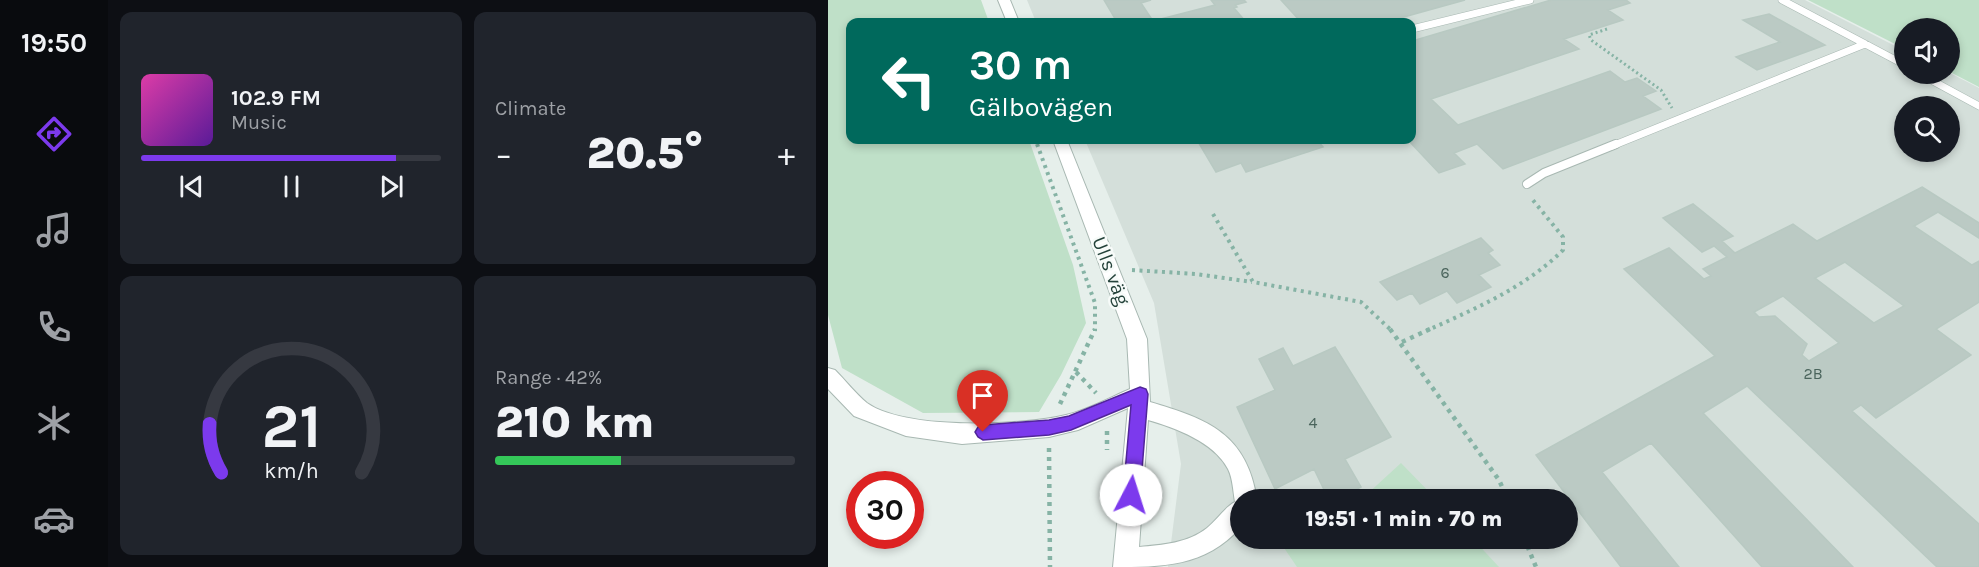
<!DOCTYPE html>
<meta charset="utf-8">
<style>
:root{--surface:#171b24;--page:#20242c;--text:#f1f3f6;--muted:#9ea1a6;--line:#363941;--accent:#7c3aed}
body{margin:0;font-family:Karla,sans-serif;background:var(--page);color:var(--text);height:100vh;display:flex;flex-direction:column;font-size:22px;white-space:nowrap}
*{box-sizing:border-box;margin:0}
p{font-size:20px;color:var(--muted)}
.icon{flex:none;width:33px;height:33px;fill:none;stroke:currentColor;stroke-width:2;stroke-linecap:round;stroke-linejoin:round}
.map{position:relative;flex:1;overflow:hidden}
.drawer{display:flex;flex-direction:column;gap:12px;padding:12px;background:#0d0f14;width:720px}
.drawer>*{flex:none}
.top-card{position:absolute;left:18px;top:18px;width:570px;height:126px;border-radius:12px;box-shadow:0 3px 9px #0003;background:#00695c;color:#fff;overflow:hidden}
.buttons{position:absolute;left:1066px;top:18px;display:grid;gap:12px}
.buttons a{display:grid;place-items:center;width:66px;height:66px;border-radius:50%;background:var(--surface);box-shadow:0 3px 9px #0003;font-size:30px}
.speed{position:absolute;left:18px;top:471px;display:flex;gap:12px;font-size:30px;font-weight:700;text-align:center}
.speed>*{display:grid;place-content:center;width:78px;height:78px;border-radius:50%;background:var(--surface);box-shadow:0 3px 9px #0003;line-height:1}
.speed .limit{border:9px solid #d22;background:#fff;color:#111}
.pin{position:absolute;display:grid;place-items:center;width:51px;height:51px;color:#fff;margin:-62px -26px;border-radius:50% 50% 50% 0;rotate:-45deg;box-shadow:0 0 6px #0007}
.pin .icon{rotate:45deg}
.me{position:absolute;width:66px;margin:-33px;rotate:5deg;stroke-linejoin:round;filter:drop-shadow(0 0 4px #0008)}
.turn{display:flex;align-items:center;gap:21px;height:126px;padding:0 24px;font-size:27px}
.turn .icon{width:78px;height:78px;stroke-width:2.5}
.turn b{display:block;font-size:42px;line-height:51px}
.big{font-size:45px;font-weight:800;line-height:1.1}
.drawer .card{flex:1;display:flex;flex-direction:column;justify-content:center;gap:9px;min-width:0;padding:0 21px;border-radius:12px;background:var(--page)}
.drawer .dial{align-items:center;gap:0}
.dial svg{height:156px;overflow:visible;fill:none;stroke:var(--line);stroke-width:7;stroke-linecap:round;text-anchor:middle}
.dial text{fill:var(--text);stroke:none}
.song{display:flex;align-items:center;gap:18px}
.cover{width:72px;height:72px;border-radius:9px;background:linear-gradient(135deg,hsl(320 70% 55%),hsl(270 70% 35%))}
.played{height:6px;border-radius:3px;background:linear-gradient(90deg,var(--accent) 85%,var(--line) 85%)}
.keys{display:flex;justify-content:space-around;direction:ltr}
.heat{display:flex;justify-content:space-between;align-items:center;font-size:33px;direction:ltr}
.charge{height:9px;border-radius:4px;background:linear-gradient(90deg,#34c759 42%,var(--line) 0)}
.drawer .tiles{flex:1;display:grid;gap:12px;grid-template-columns:repeat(2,1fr)}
.trip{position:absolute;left:402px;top:489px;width:348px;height:60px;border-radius:30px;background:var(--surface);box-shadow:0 3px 9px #0003;font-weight:800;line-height:60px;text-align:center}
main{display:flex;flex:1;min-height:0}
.dock{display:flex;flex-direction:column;width:108px;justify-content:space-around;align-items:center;background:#090b0e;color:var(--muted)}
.dock .icon{width:42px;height:42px}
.dock .current{color:var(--accent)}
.dock b{font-size:27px;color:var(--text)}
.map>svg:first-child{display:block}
.built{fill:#d4dfda;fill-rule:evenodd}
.green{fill:#bfe0c8}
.building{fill:#bbcac4;stroke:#b8c9c2;stroke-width:1.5;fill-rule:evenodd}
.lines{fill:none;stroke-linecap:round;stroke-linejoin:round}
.service-far1-casing{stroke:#a8b8b2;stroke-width:8}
.service-casing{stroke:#a8b8b2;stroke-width:10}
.minor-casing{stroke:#a8b8b2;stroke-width:2}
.path-far2{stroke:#86b3a5;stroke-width:3;stroke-dasharray:2 3;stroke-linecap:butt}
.path-far1{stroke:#86b3a5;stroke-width:4;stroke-dasharray:3 4.5;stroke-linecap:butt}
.path{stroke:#86b3a5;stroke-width:4.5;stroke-dasharray:4 5;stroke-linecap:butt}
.service-far1{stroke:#fff;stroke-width:7}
.service{stroke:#fff;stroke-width:8}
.minor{fill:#fff;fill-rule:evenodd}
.route{fill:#7c3aed;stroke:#51269a;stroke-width:1.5}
.labels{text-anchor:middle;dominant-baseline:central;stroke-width:5;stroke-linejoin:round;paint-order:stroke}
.number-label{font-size:16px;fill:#4a645c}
.street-label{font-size:20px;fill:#24423a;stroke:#f7fbf9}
</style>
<main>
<nav class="dock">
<b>19:50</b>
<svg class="icon current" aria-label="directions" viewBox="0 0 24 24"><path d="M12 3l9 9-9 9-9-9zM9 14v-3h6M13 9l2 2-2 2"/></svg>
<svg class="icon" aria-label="music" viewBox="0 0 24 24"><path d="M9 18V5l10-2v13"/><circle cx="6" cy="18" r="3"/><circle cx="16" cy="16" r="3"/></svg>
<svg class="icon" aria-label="phone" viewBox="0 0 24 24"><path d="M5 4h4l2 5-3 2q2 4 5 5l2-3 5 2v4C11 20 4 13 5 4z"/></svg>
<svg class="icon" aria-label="climate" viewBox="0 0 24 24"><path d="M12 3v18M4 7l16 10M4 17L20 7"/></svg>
<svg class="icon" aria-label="car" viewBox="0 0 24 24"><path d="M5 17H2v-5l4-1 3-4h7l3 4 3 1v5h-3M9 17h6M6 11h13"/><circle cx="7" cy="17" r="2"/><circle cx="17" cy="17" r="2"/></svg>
</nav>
<section class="drawer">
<div class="tiles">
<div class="card">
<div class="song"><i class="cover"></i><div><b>102.9 FM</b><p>Music</p></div></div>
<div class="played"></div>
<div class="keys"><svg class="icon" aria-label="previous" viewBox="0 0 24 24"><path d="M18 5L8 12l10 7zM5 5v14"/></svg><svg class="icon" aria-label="pause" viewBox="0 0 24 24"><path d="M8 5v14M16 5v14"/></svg><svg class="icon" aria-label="next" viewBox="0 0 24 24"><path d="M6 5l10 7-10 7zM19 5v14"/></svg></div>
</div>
<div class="card"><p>Climate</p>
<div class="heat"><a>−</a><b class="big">20.5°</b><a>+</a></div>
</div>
<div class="card dial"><svg viewBox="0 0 100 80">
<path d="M14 69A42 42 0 1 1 86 69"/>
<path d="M14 69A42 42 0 0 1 8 44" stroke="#7c3aed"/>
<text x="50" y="56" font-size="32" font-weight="700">21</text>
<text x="50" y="72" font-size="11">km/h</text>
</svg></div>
<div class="card"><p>Range · 42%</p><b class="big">210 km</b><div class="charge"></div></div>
</div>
</section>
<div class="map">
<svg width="1151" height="567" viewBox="0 0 1151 567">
<rect width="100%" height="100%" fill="#e6efeb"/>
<path class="built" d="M199,0H977L1077,51V74L1122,73L1151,88V567H340L353,464L326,303L257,140H584V22H208ZM1077,106H1122V152H1077ZM412,500H740V538H412Z"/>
<path class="green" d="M0,0H153L161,22H22V140H201L245,265L258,323L233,375L211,412L95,413L14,368L0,315Z
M980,0H1151V87L1122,72V28H1077V49Z
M573,463L608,499H528L537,496Z
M450,539H645L671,567H469Z"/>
<path class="building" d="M276,0H323L313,3L325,21L387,5L383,0H416L418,2L407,5L409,7L406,8L418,22H289Z
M453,0H637L558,22H473Z
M723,0H798L802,3L780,10L795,20L736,39L751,49L603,99L630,125L782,71L797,82L809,78L828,91L815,96L833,109L675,169L649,144L626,153L637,164L611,173L580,140H584V41Z
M941,14L997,45L929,70L908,57L952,42L915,20Z
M369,140H489L495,147L418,172L413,163L388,172Z
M1094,187L1151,223V238L1110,212L1086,226L1144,265L1151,261V302L1108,329L1143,355L1048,418L1033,405L1024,411L1151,524V567H1109L919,386L875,413L1025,567H934L823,443L774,472L851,567H793L708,455L887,356L796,269L841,248L876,279L883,276L875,269L899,257L886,246L874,252L835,218L865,204L905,236L894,241L907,253L965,224L989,241ZM1017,262L1018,263L1076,306L1046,323L987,278ZM955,296L1011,343L981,361L974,355L979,344L947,316L931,317L926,312Z
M653,238L665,250L660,253L672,265L651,275L663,287L629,303L619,291L592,304L584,293L569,300L552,282Z
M507,347L563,437L517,459L533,487L509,500H501L486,469L447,489L409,407L447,390L431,359L455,348L465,366Z"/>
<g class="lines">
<g class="service-far1-casing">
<path id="service-far1" d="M954,0L1077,65
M584,29L702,0
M1092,74L1151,106
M784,146L1037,44"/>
</g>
<g class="service-casing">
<path id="service" d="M699,184L716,173L788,144"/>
</g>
<g class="minor-casing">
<path id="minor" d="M170,0H182L191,22H179Z
M225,140H239L319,339L322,402C380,419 419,434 429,500H412V528C377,567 334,567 285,567L300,408L250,430L221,437L134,444L78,436L26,416L0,389V368L7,370C17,380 28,394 39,403C77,430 193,426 238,415C259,410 281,398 302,389L299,339ZM320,420C348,428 386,442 400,469C405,479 405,491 407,502C397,507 389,520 379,528C360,543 335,545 311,547Z"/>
</g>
<path class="path-far2" d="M779,29L761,35L763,40L833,90L844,108
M208,140L210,146"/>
<path class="path-far1" d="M209,144L267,303V331
M385,214L425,282L533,302L564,331
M304,270L368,274L424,282
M598,331C646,309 697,288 735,250V237L704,199"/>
<path class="path" d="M562,329L671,480L680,500
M574,342L602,329
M248,372L268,393
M232,404L267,329
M279,431V450
M221,448L222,567
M696,538L708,567"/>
<use href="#service-far1" class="service-far1"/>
<use href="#service" class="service"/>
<use href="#minor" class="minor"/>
</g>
<path class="route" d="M312,387L318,389L320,394L312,495L309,501L303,503L297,501L295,495L303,405L243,430L221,435L155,440L150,437L147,432L150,427L155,425L221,420L241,416Z"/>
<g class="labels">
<g class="number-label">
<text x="617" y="272">6</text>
<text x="985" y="373">2B</text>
<text x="485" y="422">4</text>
</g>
<g class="street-label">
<text transform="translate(283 271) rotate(69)">Ulls väg</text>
</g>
</g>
</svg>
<div class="buttons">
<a><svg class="icon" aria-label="sound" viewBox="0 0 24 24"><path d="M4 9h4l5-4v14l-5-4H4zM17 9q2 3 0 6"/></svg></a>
<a><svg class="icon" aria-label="search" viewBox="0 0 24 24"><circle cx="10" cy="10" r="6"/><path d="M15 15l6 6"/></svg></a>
</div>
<div class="speed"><div class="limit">30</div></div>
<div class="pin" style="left:155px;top:432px;background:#d93025"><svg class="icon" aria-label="arrive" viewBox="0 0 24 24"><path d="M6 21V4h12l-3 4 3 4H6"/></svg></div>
<svg class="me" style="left:303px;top:495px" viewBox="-20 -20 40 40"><circle r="19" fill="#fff"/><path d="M0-13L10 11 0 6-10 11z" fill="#7c3aed"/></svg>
<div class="trip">19:51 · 1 min · 70 m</div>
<div class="top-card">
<div class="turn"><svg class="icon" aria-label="left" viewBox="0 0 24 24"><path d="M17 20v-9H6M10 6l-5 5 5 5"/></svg><div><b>30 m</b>Gälbovägen</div></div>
</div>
</div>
</main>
